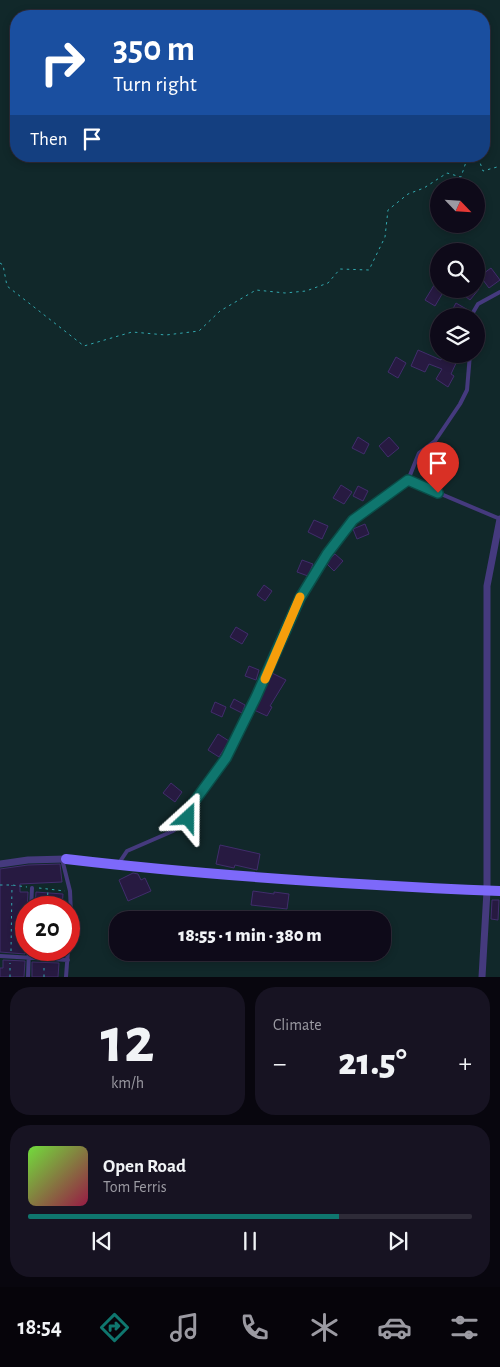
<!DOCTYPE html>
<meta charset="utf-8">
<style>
:root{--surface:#0e0a19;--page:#171322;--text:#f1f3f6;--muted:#9b9aa2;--line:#2e2b38;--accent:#0f766e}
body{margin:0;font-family:"Alegreya Sans",sans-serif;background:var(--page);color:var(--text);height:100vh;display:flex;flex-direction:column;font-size:19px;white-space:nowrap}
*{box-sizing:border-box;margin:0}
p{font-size:16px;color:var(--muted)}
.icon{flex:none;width:28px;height:28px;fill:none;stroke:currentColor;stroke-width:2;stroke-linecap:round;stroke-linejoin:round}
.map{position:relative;height:977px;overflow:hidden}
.sheet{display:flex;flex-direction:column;gap:10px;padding:10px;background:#08060e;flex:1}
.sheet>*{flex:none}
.guide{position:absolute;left:10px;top:10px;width:480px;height:152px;border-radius:20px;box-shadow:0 2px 8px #0003,0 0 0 1px var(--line);background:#1a4fa0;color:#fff;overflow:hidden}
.needle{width:32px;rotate:115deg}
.controls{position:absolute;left:430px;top:178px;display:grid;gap:10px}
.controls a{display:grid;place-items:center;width:55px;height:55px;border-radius:50%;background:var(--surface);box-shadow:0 2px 8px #0003,0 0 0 1px var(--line);font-size:25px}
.speed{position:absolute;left:15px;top:896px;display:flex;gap:10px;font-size:25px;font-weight:700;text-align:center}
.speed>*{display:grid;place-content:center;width:65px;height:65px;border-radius:50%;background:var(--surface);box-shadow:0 2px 8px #0003,0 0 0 1px var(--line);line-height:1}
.speed .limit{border:8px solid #d22;background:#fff;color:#111}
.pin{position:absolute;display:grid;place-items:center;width:42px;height:42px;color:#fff;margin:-51px -21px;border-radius:50% 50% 50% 0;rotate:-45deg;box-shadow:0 0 5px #0007}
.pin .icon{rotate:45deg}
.me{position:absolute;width:55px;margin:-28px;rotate:24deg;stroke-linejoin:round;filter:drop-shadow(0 0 4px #0008)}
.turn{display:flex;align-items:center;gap:18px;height:105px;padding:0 20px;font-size:22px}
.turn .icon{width:65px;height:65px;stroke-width:2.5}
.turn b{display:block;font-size:35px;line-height:42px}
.then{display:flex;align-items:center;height:48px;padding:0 20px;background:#0003;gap:10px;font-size:19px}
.big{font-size:38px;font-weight:800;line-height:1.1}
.sheet .tile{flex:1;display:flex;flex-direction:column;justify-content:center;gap:8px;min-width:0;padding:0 18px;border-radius:20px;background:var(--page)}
.sheet .dial{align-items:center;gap:0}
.dial b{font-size:65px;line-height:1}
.song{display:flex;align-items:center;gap:15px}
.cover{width:60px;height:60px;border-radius:8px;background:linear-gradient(135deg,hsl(100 70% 55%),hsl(340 70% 35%))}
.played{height:5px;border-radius:2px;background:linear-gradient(90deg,var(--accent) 70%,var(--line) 70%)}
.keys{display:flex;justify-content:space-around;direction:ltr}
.heat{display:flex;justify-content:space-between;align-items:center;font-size:28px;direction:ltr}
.sheet .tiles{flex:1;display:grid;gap:10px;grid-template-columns:1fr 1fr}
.tile:last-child{grid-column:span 2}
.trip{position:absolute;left:109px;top:911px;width:282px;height:50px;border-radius:20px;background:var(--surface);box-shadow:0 2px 8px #0003,0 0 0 1px var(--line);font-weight:800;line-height:50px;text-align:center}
.dock{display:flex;height:80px;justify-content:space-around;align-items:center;background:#06040a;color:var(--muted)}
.dock .icon{width:35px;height:35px}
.dock .active{color:var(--accent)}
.dock b{font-size:22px;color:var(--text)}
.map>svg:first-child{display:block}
.green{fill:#11282a;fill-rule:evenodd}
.building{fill:#271a41;stroke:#412d6c}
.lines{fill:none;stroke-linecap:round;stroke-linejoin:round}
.path{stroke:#32a8af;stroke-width:1;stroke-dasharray:2.5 4;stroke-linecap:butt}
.lane{stroke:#453a7e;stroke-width:4}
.street{stroke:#453a7e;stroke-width:7}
.secondary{stroke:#7d69fa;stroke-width:10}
.route-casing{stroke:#0a4d48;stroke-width:12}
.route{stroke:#0f766e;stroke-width:9}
.slow{stroke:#f59e0b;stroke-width:9}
</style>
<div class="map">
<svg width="500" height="977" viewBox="0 0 500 977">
<rect width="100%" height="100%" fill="#130e21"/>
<path class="green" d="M0,0H500V977H0ZM16,16H484V156H16ZM439,186H476V224H439ZM439,251H476V289H439ZM439,316H476V354H439ZM26,908H69V950H26ZM118,920H382V952H118Z"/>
<path class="building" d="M491,268L500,280L489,288L480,276Z
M439,277V289H445L435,306L425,300Z
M456,289H479L470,300Z
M456,303L468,310L465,316H449Z
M418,350L441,360L443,355L457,361L451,374L454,376L448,387L436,379L442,369L429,364L425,372L411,366Z
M396,357L406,363L398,378L388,372Z
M358,437L369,444L364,454L352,448Z
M389,437L399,448L388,457L379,446Z
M341,485L352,492L344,504L333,498Z
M358,486L368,491L363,501L353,496Z
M314,520L328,526L322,539L308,532Z
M365,524L369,534L357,539L353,529Z
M335,554L343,561L334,571L326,563Z
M302,560L313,564L308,576L297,572Z
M264,585L272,591L265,601L257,595Z
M236,627L248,634L242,644L230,637Z
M249,666L259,670L256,680L245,676Z
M272,673L286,680L270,706L272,707L267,716L254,710Z
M234,699L245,705L242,713L230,707Z
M215,702L226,707L222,717L211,712Z
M218,734L229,741L219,757L208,750Z
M171,783L182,792L175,802L163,793Z
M220,845L260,854L257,870L235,865L234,868L216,864Z
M60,864L62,882L20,884V892H28L25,954L0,952V869L28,865Z
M133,873L138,874L141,880L145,878L151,891L128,901L119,880Z
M253,891L274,894V892L289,894L287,909L251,905Z
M36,892L63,894L62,908H35Z
M492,900H499L498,920L491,919Z
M33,950H59V956L33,954Z
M3,960L25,961L24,977H0V968H3Z
M32,962L59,963L58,977H32Z"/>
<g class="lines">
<path class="path" d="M0,263L3,265L7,286L84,346L132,332L166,335L199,331L220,311L256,290L285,293L306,291L328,283L340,269L369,270L385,237L388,210L408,194L424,188L447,173L461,177L467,159L478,157L483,171L497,167
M0,885H12L27,887
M39,888L65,891
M47,908L48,889
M11,951L12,885
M10,977V963
M44,977V965"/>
<path class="lane" d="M471,316L478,304L500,292
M408,480L419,453L435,441L460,404L467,390L470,354
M62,859L70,891L71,914L69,945
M119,863L127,851L173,831L188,818L191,806L226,758L256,697L299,598L327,554L353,519L408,480L500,519
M31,908L32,888
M0,956L68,960
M28,977L29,950
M66,977L68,950"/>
<path class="street" d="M0,864L28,860L66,859
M482,977L487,891V586L500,519"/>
<path class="secondary" d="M66,859C210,876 355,885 500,891"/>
</g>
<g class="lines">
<g class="route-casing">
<path id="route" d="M188,818L191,806L226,758L256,697L300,598L327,554L353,520L408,480L438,493"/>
</g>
<use href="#route" class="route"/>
<path class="slow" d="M265,679L300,597"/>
</g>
</svg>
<div class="controls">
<a><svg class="needle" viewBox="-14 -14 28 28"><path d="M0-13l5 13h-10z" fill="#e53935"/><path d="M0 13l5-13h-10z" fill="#9b9aa2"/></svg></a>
<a><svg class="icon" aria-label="search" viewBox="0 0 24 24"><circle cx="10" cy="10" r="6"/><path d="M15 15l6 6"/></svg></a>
<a><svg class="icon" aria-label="layers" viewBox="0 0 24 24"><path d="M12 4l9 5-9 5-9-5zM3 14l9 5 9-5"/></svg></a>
</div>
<div class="speed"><div class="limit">20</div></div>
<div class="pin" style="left:438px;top:493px;background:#d93025"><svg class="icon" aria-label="arrive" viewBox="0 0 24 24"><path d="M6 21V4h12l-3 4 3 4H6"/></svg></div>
<svg class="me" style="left:188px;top:818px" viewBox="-20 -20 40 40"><path d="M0-17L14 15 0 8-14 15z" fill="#0f766e" stroke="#fff" stroke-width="4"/></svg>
<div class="trip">18:55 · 1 min · 380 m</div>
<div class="guide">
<div class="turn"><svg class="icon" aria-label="right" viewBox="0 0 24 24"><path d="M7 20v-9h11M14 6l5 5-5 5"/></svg><div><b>350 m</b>Turn right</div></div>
<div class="then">Then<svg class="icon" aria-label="arrive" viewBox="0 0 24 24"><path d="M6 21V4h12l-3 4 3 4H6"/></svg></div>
</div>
</div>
<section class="sheet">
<div class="tiles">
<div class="tile dial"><b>12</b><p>km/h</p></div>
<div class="tile"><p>Climate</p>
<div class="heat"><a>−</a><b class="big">21.5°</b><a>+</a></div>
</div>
<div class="tile">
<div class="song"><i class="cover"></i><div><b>Open Road</b><p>Tom Ferris</p></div></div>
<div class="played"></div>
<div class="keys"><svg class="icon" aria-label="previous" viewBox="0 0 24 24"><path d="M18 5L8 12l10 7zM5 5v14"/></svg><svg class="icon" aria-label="pause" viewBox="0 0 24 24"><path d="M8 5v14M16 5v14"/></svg><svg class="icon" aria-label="next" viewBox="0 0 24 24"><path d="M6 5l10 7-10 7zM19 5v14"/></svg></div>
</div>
</div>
</section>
<nav class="dock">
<b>18:54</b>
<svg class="icon active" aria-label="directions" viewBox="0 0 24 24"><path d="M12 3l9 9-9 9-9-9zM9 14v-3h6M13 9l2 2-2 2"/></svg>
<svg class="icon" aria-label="music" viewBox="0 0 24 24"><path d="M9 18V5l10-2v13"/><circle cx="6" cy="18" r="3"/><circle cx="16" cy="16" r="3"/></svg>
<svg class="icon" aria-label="phone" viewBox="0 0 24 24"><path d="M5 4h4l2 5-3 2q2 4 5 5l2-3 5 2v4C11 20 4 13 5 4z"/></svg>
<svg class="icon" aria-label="climate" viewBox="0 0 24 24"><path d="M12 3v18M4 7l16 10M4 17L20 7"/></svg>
<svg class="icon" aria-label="car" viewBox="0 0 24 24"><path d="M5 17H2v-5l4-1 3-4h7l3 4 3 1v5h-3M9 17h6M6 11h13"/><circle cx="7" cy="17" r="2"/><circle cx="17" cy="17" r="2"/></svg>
<svg class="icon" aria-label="filters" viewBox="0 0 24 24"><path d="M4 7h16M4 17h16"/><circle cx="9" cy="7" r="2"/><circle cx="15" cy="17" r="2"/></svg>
</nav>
